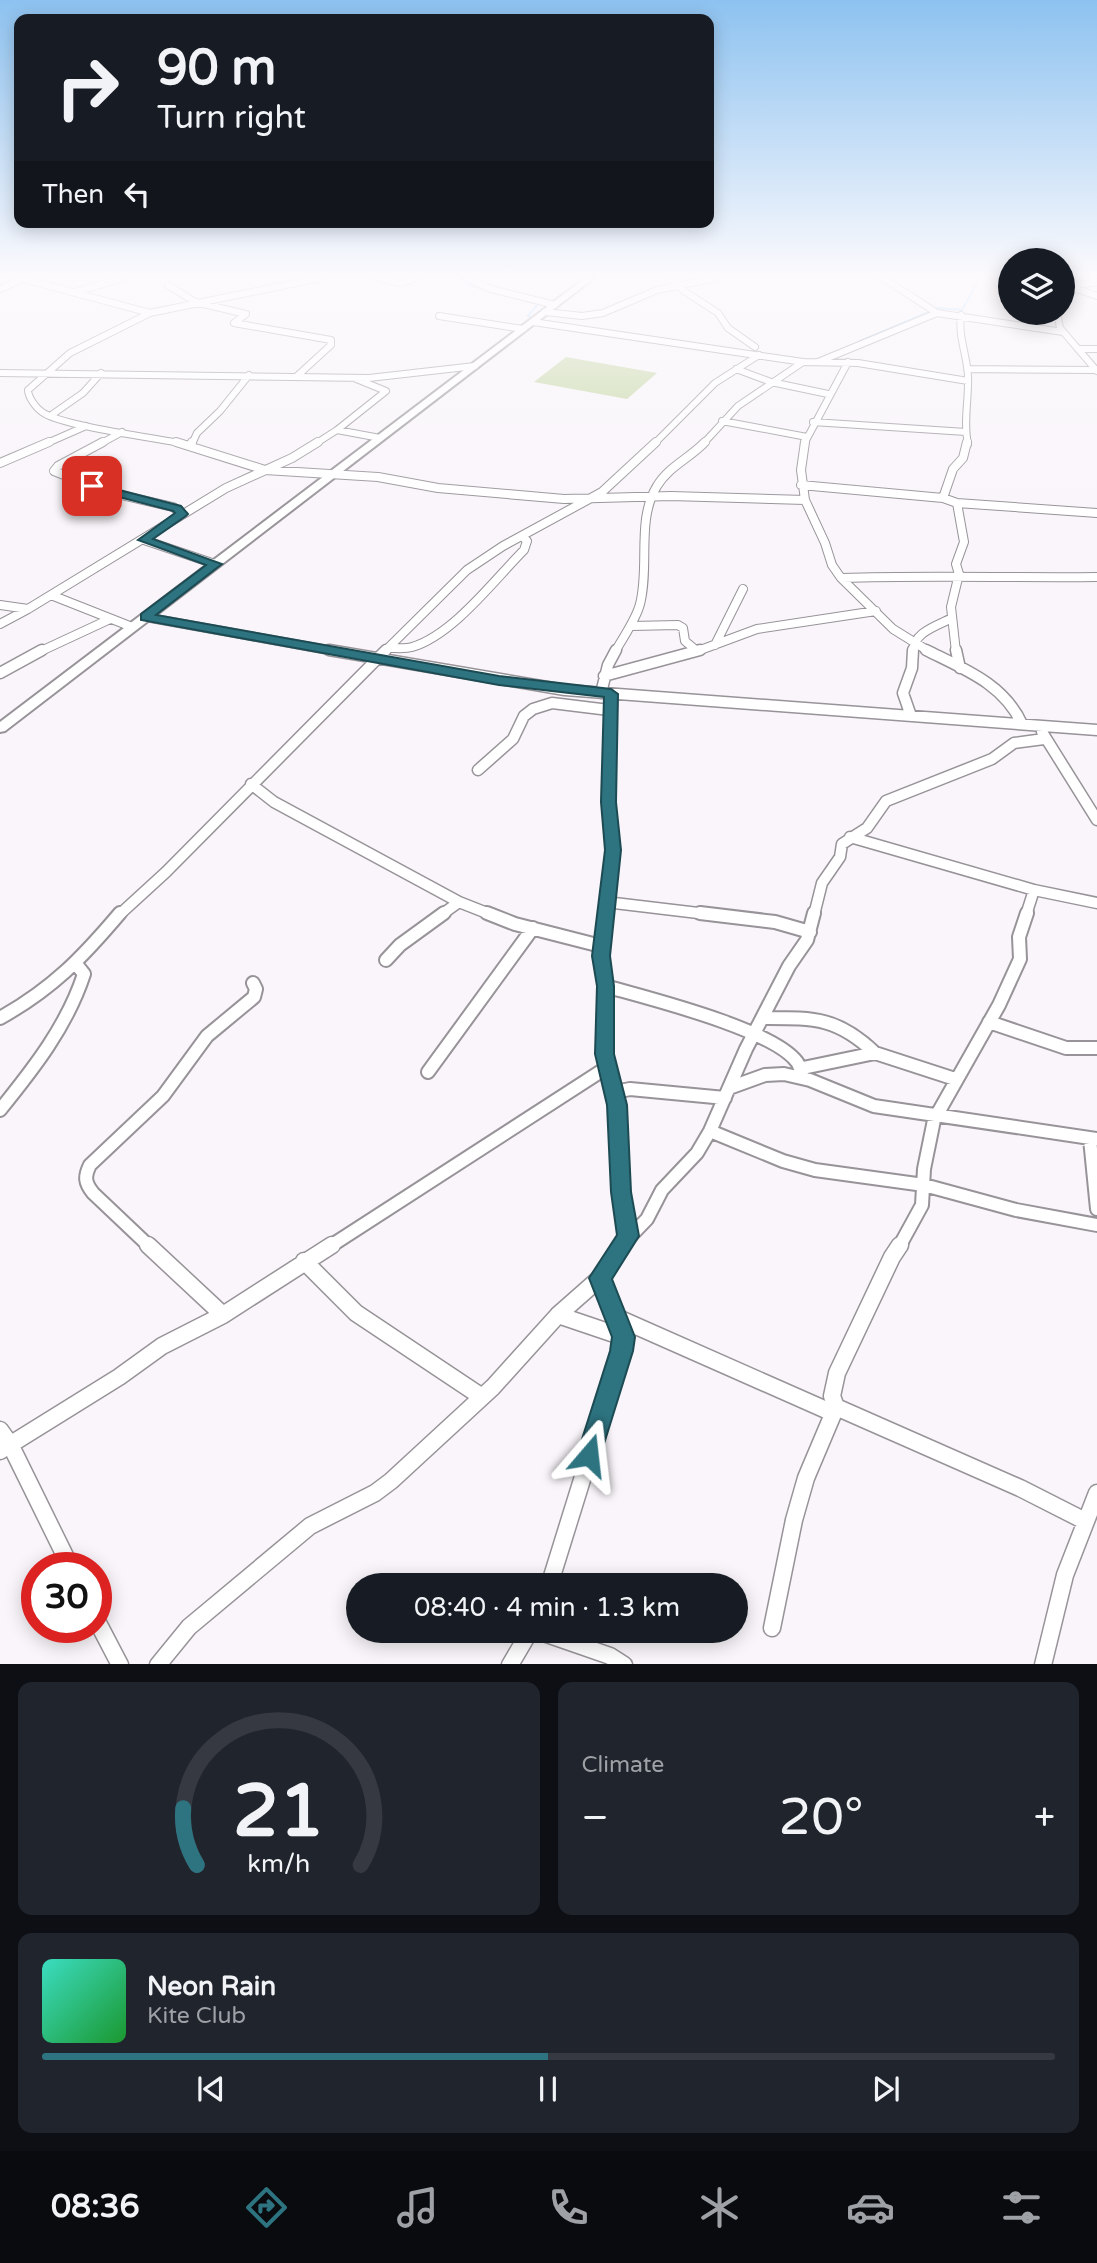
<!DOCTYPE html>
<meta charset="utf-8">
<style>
:root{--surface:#171b24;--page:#20242c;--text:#f1f3f6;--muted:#9ea1a6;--line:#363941;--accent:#2d7380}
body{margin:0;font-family:"Varela Round",sans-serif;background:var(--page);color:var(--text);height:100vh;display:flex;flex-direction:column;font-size:26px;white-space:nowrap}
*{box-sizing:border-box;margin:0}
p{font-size:23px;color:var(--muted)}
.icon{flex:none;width:38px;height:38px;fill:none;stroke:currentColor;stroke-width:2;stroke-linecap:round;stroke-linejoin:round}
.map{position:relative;height:1664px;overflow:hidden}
.panel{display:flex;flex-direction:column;gap:18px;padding:18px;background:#0d0f14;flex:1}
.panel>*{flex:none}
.top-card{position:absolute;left:14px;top:14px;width:700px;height:214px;border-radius:14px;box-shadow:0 4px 18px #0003;background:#171b24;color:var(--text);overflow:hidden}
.controls{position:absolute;left:998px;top:248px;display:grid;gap:14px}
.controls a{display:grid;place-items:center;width:77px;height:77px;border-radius:50%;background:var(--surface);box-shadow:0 4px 18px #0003;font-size:35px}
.speed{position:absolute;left:21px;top:1552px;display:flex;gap:14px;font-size:35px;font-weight:700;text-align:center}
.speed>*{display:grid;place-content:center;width:91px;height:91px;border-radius:50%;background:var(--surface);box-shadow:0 4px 18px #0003;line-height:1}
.speed .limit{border:10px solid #d22;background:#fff;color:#111}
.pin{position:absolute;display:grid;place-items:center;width:60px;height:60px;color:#fff;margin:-30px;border-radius:14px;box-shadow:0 4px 10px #0006}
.me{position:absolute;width:77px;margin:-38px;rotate:17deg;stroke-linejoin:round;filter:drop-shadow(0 0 5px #0008)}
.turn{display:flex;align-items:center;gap:24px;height:147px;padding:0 28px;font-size:32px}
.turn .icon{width:91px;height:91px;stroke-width:2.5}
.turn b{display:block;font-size:49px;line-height:60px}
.then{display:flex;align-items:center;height:66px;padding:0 28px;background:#0003;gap:14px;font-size:26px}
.big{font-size:52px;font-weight:600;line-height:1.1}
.panel .widget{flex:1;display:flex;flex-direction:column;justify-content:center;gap:10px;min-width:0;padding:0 24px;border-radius:14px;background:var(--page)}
.panel .dial{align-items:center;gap:0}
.dial svg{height:182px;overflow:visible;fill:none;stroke:var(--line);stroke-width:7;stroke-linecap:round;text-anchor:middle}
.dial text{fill:var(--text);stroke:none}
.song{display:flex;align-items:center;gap:21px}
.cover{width:84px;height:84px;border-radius:10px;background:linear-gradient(135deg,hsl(170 70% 55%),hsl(130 70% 35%))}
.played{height:7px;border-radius:4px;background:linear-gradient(90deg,var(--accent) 50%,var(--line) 50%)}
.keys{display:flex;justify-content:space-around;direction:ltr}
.heat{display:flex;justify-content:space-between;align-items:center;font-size:38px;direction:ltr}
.panel .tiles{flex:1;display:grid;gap:18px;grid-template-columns:1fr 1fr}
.widget:last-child{grid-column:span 2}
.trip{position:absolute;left:346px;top:1573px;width:402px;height:70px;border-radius:35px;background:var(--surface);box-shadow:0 4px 18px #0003;font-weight:600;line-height:70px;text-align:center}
.tabs{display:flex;height:112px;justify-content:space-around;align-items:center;background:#090b0e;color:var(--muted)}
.tabs .icon{width:49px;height:49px}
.tabs .on{color:var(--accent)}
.tabs b{font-size:32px;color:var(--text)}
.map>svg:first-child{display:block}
.green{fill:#c2d49e}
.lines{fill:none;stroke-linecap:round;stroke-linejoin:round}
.stream{stroke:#a4d8fd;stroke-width:2}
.minor-far4-casing{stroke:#979398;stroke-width:8}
.minor-far3-casing{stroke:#979398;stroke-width:10}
.minor-far2-casing{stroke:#979398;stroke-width:13}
.minor-far1-casing{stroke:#979398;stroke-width:16}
.minor-casing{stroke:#979398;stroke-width:19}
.major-casing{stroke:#979398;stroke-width:4}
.minor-far4{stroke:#fff;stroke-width:6}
.minor-far3{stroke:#fff;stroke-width:8}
.minor-far2{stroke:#fff;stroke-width:10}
.minor-far1{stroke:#fff;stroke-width:12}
.minor{stroke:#fff;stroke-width:16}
.major{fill:#fff;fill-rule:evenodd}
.route{fill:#2d7380;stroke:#1d4b53;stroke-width:2}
</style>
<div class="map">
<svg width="1097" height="1665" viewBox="0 0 1097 1665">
<rect width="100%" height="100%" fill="#f9f5fa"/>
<path class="green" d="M566,357L657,373L627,399L534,382Z"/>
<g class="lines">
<path class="stream" d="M460,278L471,286L538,304L528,316L534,320
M860,341L938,308L962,310L980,278"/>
<g class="minor-far4-casing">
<path id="minor-far4" d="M20,278L150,313
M379,278L401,283L415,278
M467,278L491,289L555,305
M671,278L684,291L718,313L728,328L755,347
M883,278L937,313
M1062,284L1097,296
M168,285L195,302L246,314L234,323L331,340V345L296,377
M1072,286L1097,282
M0,289L24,278
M75,292L124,278
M545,312L582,316L603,313L657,290L715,278
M1057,313L1060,328L1097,371
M961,315C958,337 967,355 968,376C969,399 963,422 968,444
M439,316L523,329
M533,322L803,362L858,363L968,381
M1078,349H1097
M818,362L937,313L1063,332
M736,369L771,382L828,394
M967,369L1095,370
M0,373L369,378L475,366
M50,416L83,393L101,373
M722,421L807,437
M813,422L966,432
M337,430L380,438
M45,444L86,426
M100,444L122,432
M185,444C156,438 61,426 42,412C36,408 28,397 28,390L70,353L150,313L320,278
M192,444L197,433L220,411L249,375
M315,444L337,430L386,391L354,378
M654,444L715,383L759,355
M703,444L738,406L803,362
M804,444L848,362"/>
</g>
<g class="minor-far3-casing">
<path id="minor-far3" d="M103,442L58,466L54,471L104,491L173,507L182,514
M176,442L265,470L378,477L438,488L564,499L671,496L805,500L825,543L832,565L841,578L893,629L930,652
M805,442L801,470L805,500
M967,442L963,458L953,469L943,498L957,503L1097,513
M191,445L192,442
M0,463L49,442
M801,485L943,498
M144,540L215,564
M842,578C927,575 1012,578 1097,577
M51,595L132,627
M0,605L28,609L226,488L292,458L318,442
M145,617L339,652
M0,624L28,609
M631,626L678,625L683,628L685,641L697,651
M715,645L743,589
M390,648C397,648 405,649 412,647C453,635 494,580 524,550L527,541L522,536
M39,652L110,619
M384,652L467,570L503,546L602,492L656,442
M615,652C623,637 636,620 640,604C650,566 636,520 657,486C668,467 690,458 705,442
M695,652L757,629L876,611
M913,652C913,632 937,626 952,618
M956,652L951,607L959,574L956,564L964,542L957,503"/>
</g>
<g class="minor-far2-casing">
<path id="minor-far2" d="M329,650L565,690L1097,730
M926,650C964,669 1004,684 1022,724
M956,650L960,668
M0,673L42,650
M604,676L700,650
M601,693L608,665L616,650
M911,716L903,693L912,668L913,650
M1042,732L1097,820
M478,770L513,739L524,716L533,709L552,703L609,710
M251,784L274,802L459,902L492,915
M850,837L1034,890L1097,903
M606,902L715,915
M119,915L166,872L386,650
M441,915L459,902
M606,915L613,850L608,802L611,694
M814,915L822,883L840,857L842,844L867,828L886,801L992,759L1014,743L1044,739
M1026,915L1034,890"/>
</g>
<g class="minor-far1-casing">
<path id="minor-far1" d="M487,913L515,924L601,946
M606,913L601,956L605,986V1054L617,1105L621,1192L628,1236
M700,913L775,922L810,932
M386,960L400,945L444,913
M605,986C647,998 773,1029 797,1062C800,1066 801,1073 803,1077
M0,1018C52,989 82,958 120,913
M764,1018C814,1018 837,1017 875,1053
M989,1022L1066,1048H1097
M803,1068L875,1053L955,1079
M428,1072L533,928
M729,1088L765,1075L784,1074L810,1080L874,1106L1097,1139
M615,1092L630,1089L725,1098
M0,1110C34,1068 67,1026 84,974L76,964
M710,1131L783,1161L815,1170L924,1185L1016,1210L1097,1225
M1090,1139L1097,1209
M150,1247L93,1193C85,1183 84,1177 90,1165L163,1096L207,1036L254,997L256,989L253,983
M329,1247L606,1068
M620,1247L647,1219L662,1190L697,1153L710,1131L746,1049L789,966L807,940L814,913
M899,1247L922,1205L924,1169L934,1120L999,1005L1020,959L1019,937L1027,913"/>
</g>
<g class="minor-casing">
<path id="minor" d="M148,1245L223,1315
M900,1245L892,1257L837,1373L832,1396L836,1407L1020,1488L1085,1521
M304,1261L356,1313L482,1397
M558,1315L623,1337
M618,1318L833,1413
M0,1430L10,1444L71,1568
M0,1451L119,1377L162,1346L223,1315L332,1245
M549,1586L622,1351V1328L600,1278L622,1245
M96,1619L120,1665
M772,1628L794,1520L806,1478L836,1407
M538,1631L610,1656L624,1665
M158,1665L189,1627L310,1526L375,1493L391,1481L493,1387L558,1315L600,1278
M510,1665L530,1631
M1043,1665L1065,1575L1097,1493"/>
</g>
<g class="major-casing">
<path id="major" d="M585,278H594L5,731L0,732V722Z"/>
</g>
<use href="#minor-far4" class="minor-far4"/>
<use href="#minor-far3" class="minor-far3"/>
<use href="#minor-far2" class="minor-far2"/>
<use href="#minor-far1" class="minor-far1"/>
<use href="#minor" class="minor"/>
<use href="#major" class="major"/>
</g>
<linearGradient id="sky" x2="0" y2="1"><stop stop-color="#8dc2f0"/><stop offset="0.54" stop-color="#fcfafd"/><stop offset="1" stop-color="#fcfafd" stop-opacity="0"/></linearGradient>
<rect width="1097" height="511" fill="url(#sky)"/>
<path class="route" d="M92,483L181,506L188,514L186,516L153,539L222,564L156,615L499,676L611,689L618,694L616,802L621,850L610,956L614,986V1054L627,1105L631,1192L639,1236L612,1279L635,1337L633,1351L598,1463L589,1466L581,1463L577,1455L610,1351L612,1337L589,1278L617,1235L611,1192L607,1105L595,1054L597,986L592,956L605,850L601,802L604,697L499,685L141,620V614L206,565L138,540L175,513L173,511L88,489V484Z"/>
</svg>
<div class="controls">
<a><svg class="icon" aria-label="layers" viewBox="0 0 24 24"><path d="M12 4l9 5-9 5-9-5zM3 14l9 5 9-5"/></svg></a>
</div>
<div class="speed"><div class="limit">30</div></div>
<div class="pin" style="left:92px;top:486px;background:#d93025"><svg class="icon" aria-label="arrive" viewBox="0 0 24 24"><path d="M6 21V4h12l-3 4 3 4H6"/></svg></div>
<svg class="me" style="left:589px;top:1455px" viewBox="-20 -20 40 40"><path d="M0-17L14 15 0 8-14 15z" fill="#2d7380" stroke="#fff" stroke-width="4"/></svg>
<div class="trip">08:40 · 4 min · 1.3 km</div>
<div class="top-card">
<div class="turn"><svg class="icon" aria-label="right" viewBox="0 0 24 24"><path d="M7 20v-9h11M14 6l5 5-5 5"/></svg><div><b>90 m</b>Turn right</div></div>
<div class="then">Then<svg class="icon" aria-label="left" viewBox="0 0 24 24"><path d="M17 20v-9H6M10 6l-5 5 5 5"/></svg></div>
</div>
</div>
<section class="panel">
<div class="tiles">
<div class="widget dial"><svg viewBox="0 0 100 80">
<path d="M14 69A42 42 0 1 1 86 69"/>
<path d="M14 69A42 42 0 0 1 8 44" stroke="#2d7380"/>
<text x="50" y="56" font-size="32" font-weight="700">21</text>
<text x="50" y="72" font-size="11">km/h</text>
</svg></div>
<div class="widget"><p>Climate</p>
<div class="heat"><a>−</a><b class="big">20°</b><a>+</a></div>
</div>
<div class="widget">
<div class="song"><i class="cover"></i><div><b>Neon Rain</b><p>Kite Club</p></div></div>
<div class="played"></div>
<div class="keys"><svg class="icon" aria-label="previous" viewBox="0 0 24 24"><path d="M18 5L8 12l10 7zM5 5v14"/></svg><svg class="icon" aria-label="pause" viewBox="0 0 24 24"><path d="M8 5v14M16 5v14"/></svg><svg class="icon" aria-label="next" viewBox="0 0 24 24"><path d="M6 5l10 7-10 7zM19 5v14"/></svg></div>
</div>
</div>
</section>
<nav class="tabs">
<b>08:36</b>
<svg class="icon on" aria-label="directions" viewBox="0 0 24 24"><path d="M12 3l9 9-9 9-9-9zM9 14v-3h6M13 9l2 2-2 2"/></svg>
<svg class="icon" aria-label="music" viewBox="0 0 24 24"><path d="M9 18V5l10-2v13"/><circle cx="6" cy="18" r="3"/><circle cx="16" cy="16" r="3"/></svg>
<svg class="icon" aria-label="phone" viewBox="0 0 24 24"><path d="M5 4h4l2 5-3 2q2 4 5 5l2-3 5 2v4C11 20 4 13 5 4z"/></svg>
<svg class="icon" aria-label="climate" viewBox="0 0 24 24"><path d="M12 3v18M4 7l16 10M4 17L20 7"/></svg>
<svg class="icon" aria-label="car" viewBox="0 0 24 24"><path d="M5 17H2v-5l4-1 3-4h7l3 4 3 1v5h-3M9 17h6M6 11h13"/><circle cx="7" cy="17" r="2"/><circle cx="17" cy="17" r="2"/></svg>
<svg class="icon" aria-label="filters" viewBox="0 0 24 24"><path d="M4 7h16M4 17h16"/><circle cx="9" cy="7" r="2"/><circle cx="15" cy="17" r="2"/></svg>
</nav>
